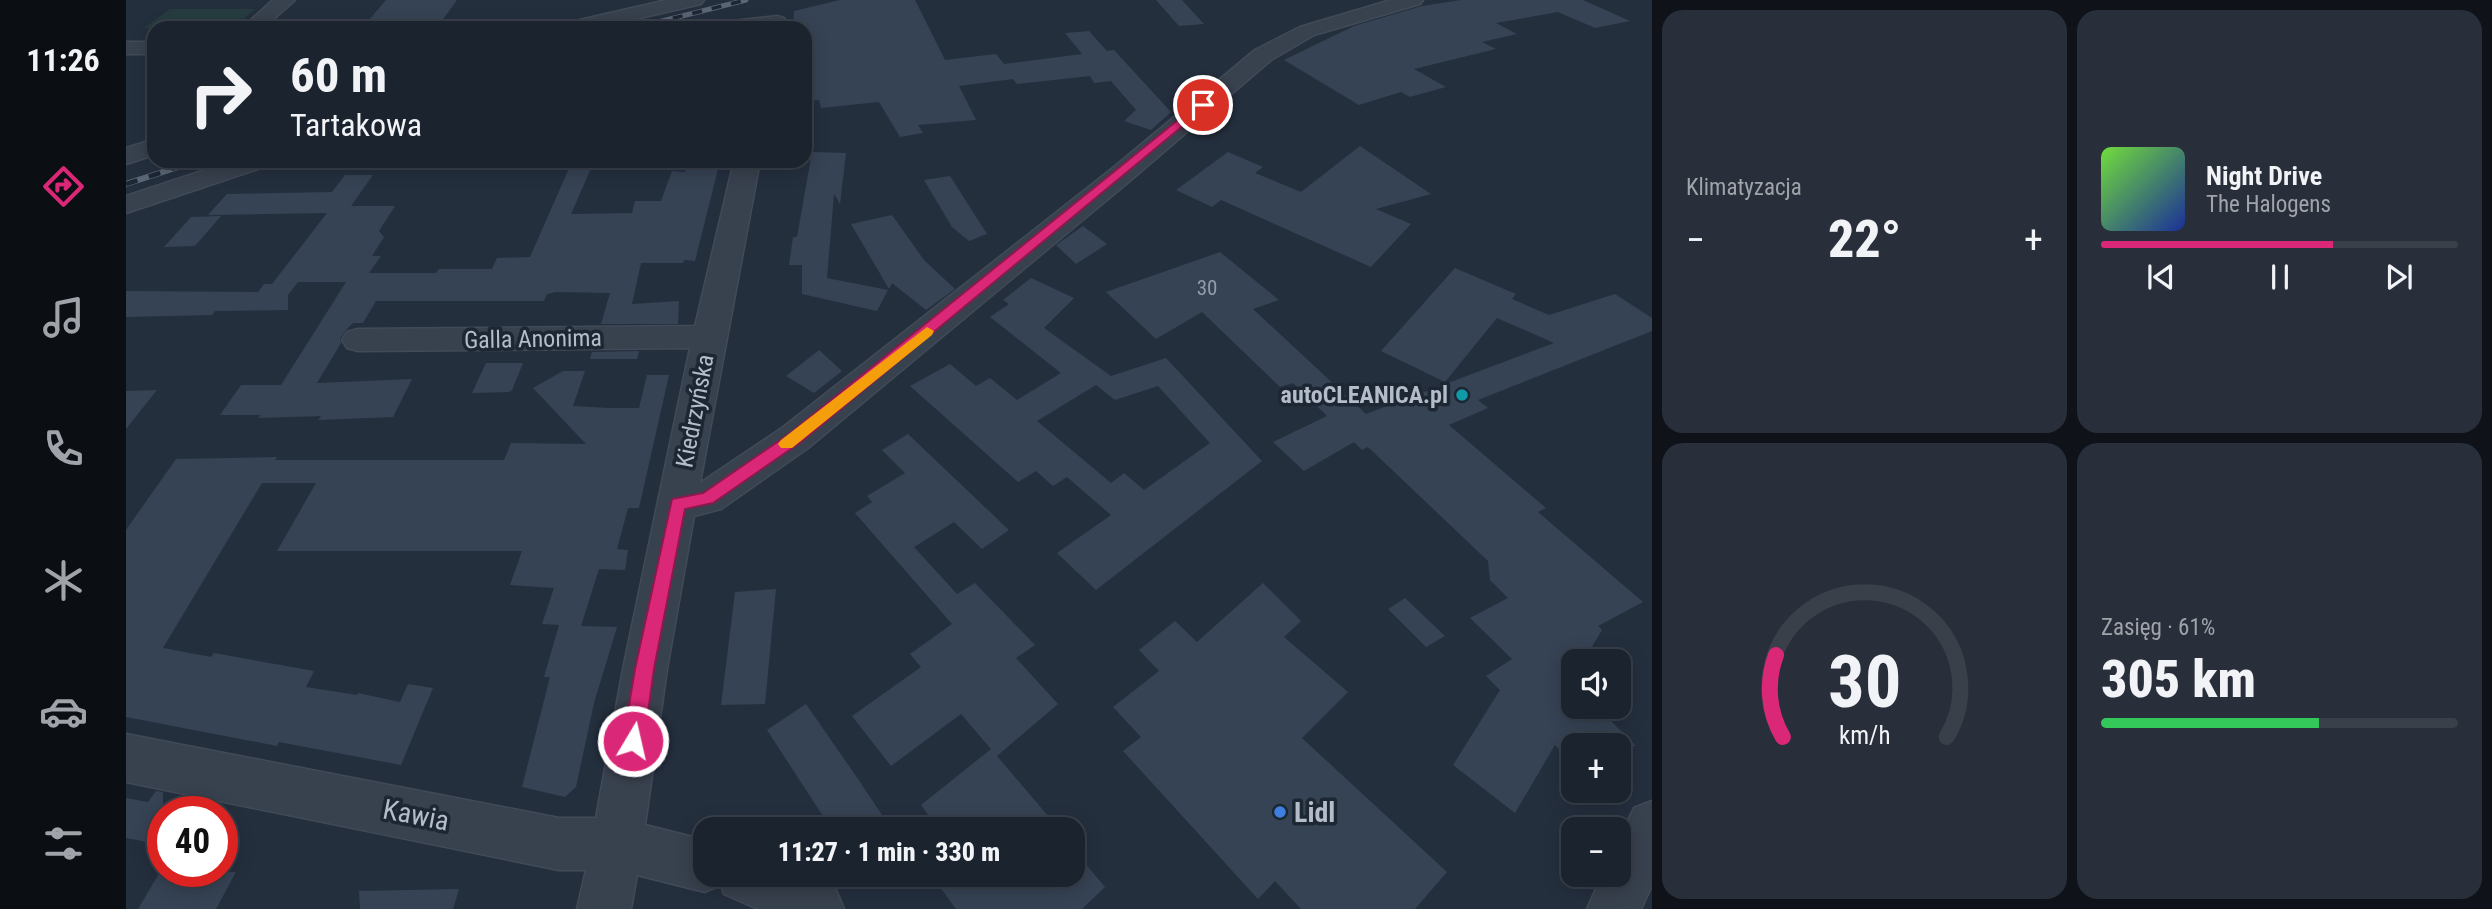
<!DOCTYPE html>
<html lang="pl">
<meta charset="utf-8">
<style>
:root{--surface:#1b232e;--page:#282f3a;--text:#f1f3f6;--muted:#a0a4aa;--line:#39404a;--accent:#db2777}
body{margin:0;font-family:"Roboto Condensed",sans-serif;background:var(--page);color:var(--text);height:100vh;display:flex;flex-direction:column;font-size:26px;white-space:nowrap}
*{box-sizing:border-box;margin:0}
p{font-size:23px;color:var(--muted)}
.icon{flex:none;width:38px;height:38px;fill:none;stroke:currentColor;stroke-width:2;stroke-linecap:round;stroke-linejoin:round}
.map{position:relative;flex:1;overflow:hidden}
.side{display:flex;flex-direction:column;gap:10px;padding:10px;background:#0f1319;width:840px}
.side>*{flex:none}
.banner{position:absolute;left:21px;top:21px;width:665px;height:147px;border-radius:21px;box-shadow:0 4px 18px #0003,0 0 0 2px var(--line);background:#1b232e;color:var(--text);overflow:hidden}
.controls{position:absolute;left:1435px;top:649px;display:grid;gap:14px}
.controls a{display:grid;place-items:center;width:70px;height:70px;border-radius:14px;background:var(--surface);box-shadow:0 4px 18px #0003,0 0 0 2px var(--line);font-size:35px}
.speed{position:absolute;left:21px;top:796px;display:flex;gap:14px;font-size:35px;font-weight:700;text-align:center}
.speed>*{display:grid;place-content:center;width:91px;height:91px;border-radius:50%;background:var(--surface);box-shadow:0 4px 18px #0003,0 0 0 2px var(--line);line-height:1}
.speed .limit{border:10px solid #d22;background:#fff;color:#111}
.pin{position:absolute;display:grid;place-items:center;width:60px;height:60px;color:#fff;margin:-30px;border:4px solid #fff;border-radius:50%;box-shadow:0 2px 7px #0007}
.me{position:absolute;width:77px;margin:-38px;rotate:9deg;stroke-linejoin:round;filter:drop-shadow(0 0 5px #0008)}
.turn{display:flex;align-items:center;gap:24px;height:147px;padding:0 28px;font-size:32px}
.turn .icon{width:91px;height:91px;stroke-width:2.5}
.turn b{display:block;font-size:49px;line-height:60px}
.big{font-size:52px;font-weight:800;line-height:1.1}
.side .tile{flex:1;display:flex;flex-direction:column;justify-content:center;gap:10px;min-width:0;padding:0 24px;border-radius:21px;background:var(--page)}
.side .dial{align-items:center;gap:0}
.dial svg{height:182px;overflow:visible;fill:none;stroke:var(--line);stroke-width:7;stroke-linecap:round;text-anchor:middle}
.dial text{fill:var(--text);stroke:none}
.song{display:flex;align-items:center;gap:21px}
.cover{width:84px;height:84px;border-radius:10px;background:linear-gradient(135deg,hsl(100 70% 55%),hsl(230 70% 35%))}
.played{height:7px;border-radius:4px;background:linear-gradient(90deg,var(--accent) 65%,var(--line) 65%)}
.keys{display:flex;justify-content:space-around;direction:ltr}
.heat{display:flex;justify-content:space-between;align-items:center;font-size:38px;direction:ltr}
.charge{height:10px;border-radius:5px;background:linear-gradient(90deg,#34c759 61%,var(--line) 0)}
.side .tiles{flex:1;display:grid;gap:10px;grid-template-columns:repeat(2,1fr)}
.trip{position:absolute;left:567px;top:817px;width:392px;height:70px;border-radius:21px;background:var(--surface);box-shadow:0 4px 18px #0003,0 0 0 2px var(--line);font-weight:800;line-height:70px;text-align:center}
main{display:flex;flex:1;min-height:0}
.dock{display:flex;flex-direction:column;width:126px;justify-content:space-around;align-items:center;background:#0b0e12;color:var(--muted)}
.dock .icon{width:49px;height:49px}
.dock .on{color:var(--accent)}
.dock b{font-size:32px;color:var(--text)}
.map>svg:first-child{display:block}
.green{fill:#263c3f}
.building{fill:#364354;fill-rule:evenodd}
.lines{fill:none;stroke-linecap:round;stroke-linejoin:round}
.minor-casing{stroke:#414a57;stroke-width:3}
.minor{fill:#38414e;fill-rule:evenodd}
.rail-far1-casing{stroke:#5a6575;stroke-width:5}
.rail-casing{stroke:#5a6575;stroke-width:6}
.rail-far1{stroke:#1d2633;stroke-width:3.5;stroke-dasharray:10;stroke-linecap:butt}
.rail{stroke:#1d2633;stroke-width:4.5;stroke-dasharray:12;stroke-linecap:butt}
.route{fill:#db2777;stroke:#8e194d;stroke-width:2}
.slow{fill:#f59e0b}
.culture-dot{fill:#0f9aa8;stroke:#1d2633;stroke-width:2.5}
.shop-dot{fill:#3f7fe0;stroke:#1d2633;stroke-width:2.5}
.labels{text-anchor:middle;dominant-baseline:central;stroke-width:7;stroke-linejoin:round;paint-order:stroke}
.number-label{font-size:21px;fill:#929caa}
.street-label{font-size:24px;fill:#b4bcc9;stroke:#1d2633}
.poi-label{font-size:24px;font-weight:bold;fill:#b4bcc9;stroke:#1d2633;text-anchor:end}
.near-poi-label{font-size:28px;font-weight:bold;fill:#b4bcc9;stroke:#1d2633;text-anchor:start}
.near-street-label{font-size:28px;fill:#b4bcc9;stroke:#1d2633}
</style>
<main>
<nav class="dock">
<b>11:26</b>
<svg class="icon on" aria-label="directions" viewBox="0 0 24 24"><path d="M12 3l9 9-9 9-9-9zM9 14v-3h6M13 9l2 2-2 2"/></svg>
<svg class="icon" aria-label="music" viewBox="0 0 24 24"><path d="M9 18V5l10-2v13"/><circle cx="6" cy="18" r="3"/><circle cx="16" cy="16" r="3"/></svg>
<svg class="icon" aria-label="phone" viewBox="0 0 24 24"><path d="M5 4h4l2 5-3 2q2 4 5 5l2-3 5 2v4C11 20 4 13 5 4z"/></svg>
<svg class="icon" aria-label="climate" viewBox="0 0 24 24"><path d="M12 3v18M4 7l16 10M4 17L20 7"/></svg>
<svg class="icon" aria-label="car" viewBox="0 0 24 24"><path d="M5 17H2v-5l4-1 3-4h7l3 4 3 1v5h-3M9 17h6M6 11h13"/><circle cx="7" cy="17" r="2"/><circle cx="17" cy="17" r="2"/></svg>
<svg class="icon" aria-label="filters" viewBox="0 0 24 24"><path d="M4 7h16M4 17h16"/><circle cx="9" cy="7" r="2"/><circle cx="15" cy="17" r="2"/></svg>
</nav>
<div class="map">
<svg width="1526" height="909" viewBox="0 0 1526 909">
<rect width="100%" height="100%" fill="#242f3e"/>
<path class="green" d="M44,9H129L107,28H18Z"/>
<path class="building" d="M260,0H331L315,22L268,23L264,28H236Z
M714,0H789L819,60L870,54L878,64L956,54L939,33L963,31L981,51L988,50L1045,112L1025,130L998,121L1010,110L985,81L968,83L964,76L891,84L887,79L833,86L850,120L792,125L797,133L774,137L753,102L695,108L693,100L679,101V28H667L668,11Z
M1030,0H1056L1078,24L1053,26Z
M1335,0H1457L1504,21L1469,28L1432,12L1370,23L1391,34L1356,42L1370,49L1288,69L1320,87L1284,97L1275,92L1233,105L1158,60L1228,26L1296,6Z
M1234,146L1305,194L1250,209L1285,224L1245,267L1095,200L1086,207L1050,190L1102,152L1137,167L1129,173L1175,192Z
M686,152L720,153L714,204L708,194L701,278L762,290L751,311L676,294V265H663L667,237H671Z
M562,161H594L569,261L558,260L557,263H515L506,304L553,301L552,324H475L484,293L430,292L421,294L418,301H250L237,323H227L219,331L214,339L215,343L191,383L286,379L267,417L192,420L195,416L132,418L135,415H94L115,385H155L220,282H172L162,295V310L89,311L86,315L0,317V291L132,292L138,284H146L201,213L82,215L101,194L206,192L219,175H247L225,206H269L253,231L258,237L246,256H255L243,273H310L313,269H366L371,258L404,257L444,166H466L445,214L506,213L509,201H535L546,171L559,172Z
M824,176L861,234L843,241L826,227L798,180Z
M766,215L798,260L829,289L800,310L766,283L763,289L725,224Z
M95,216L69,246L38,247L65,217Z
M957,226L981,244L950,264L930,245Z
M1094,252L1153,300L1127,309L1240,414L1428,343L1371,318L1319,382L1255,351L1329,268L1390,294L1386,299L1423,315L1489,294L1526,318V331L1352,400L1362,408L1323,425L1420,508L1412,512L1517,602L1472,626L1476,630L1457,662H1447L1445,682L1447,707H1471L1510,746H1447V764L1429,745L1389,813L1327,765L1374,690L1360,676L1386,659L1344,618L1382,598L1364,580L1362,561L1242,447L1236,450L1228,442L1178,471L1147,442L1201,416L1167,383L1154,387L1076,312L1030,339L980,292Z
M905,278L948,298L918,328L985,376L1040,358L1136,461L970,590L931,553L985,515L941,477L927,486L910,471L892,482L784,386L824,364L850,386L864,378L891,400L935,373L864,317L883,304L877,300ZM970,385L989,400L1032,386L1084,443L1018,490L998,473L985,483L911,421Z
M693,350L716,371L688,393L660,376Z
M513,351L511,359H464L466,352Z
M360,363H397L386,390L383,392L346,393Z
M437,371H459L447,406L482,408H513L521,375H543L513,508H502L491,549L502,550L499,570L473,569L455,626L491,627L468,703L450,787L439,797L396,787L424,677H418L433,625L416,624L428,588L384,585L396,551H151L190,483H136L37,648L85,657L88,653L188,671L180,687L231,695L232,693L274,702L282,684L307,688L275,765L153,742L151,746L0,717V530L50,459L151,457L149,460H378L385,443L460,444L407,388Z
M31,390L0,429V391Z
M782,434L883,530L856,549L828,522L788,547L831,594L849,583L909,645L890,658L932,704L871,756L934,830H813L795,805L865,749L835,714L765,766L726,716L795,667L784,654L826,624L729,513L746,502L741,496L779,473L756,450Z
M1137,583L1175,621L1158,637L1222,692L1176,738L1321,872L1289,909H1175L1149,881L1132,899L997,751L1015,737L987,707L1033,671L1013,650L1049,621L1071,642Z
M650,589L639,704L595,705L609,592Z
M1279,598L1319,636L1300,647L1262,609Z
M680,704L732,779L766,830H706L641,730Z
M30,791L37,792V845L0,838V798L22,802Z
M947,849L979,887L956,909H830L805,875H947Z
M34,872H110L90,909H12Z
M333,889L327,909H234L233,891Z"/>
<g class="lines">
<g class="minor-casing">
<path id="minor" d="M147,0H169L138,28H116Z
M541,0H578L575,4L471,28H433L436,24Z
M1265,0H1297L1294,4L1188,35L1145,60L1006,179L682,448L595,509L568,516L541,669L519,825L579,840V875H677L710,890L718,909H632L598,894L595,885L579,892L511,875L505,909H451L460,870H433L0,782V734L433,818H470L497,669L564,348L232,351L221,348L216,340L221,332L232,329L569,326L608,161H634L574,483L656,428L988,167L1129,50L1174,27Z
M651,16L658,18L661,22L658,26L586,28L589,24L596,22Z
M0,42H28V54H0Z
M28,139V155L0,164V148Z
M106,161H145L141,166L0,213V196Z
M1526,801V885L1515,909H1461L1476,875H1493V840L1508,808Z"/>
</g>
<use href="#minor" class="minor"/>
<g class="rail-far1-casing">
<path id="rail-far1" d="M508,28L620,0"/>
</g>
<g class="rail-casing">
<path id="rail" d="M0,184L71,161"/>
</g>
<use href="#rail-far1" class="rail-far1"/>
<use href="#rail" class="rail"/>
</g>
<path class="route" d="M1073,103L1082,105L675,442L587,503L559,509L528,669L518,741L515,748L507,751L500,748L497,741L509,669L546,499L577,493L663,434Z"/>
<path class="slow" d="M801,327L808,331L806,335L666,448H655L652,444L655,440Z"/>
<circle class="culture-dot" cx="1336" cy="395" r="7"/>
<circle class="shop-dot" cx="1154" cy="812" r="7"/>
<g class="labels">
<g class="number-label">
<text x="1081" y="288">30</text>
</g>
<g class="street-label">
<text transform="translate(407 339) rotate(-1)">Galla Anonima</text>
<text transform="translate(569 411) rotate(-79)">Kiedrzyńska</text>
</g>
<g class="poi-label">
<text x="1322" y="395">autoCLEANICA.pl</text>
</g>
<g class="near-poi-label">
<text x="1168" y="812">Lidl</text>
</g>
<g class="near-street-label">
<text transform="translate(290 815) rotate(11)">Kawia</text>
</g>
</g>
</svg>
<div class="controls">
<a><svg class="icon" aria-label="sound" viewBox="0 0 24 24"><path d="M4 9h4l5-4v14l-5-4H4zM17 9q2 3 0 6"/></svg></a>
<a>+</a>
<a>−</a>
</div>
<div class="speed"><div class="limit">40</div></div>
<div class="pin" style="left:1077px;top:105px;background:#d93025"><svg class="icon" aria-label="arrive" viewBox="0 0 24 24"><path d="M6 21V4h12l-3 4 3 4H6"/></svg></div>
<svg class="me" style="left:507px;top:741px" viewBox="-20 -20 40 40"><circle r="17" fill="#db2777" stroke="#fff" stroke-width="3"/><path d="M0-11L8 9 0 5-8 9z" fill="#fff"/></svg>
<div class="trip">11:27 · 1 min · 330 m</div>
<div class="banner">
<div class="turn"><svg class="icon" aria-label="right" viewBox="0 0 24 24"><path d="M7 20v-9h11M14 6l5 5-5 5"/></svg><div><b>60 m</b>Tartakowa</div></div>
</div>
</div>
<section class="side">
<div class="tiles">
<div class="tile"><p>Klimatyzacja</p>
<div class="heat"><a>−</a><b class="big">22°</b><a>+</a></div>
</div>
<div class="tile">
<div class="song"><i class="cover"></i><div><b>Night Drive</b><p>The Halogens</p></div></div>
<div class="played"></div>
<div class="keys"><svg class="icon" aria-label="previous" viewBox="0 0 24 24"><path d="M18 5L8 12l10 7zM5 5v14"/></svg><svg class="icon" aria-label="pause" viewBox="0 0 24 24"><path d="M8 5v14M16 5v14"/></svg><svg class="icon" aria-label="next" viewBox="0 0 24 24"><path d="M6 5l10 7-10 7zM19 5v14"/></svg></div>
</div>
<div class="tile dial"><svg viewBox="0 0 100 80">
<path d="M14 69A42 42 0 1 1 86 69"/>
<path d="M14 69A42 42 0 0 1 11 33" stroke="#db2777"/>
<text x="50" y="56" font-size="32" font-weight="700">30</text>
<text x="50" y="72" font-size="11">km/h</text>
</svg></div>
<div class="tile"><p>Zasięg · 61%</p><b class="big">305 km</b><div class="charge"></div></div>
</div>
</section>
</main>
